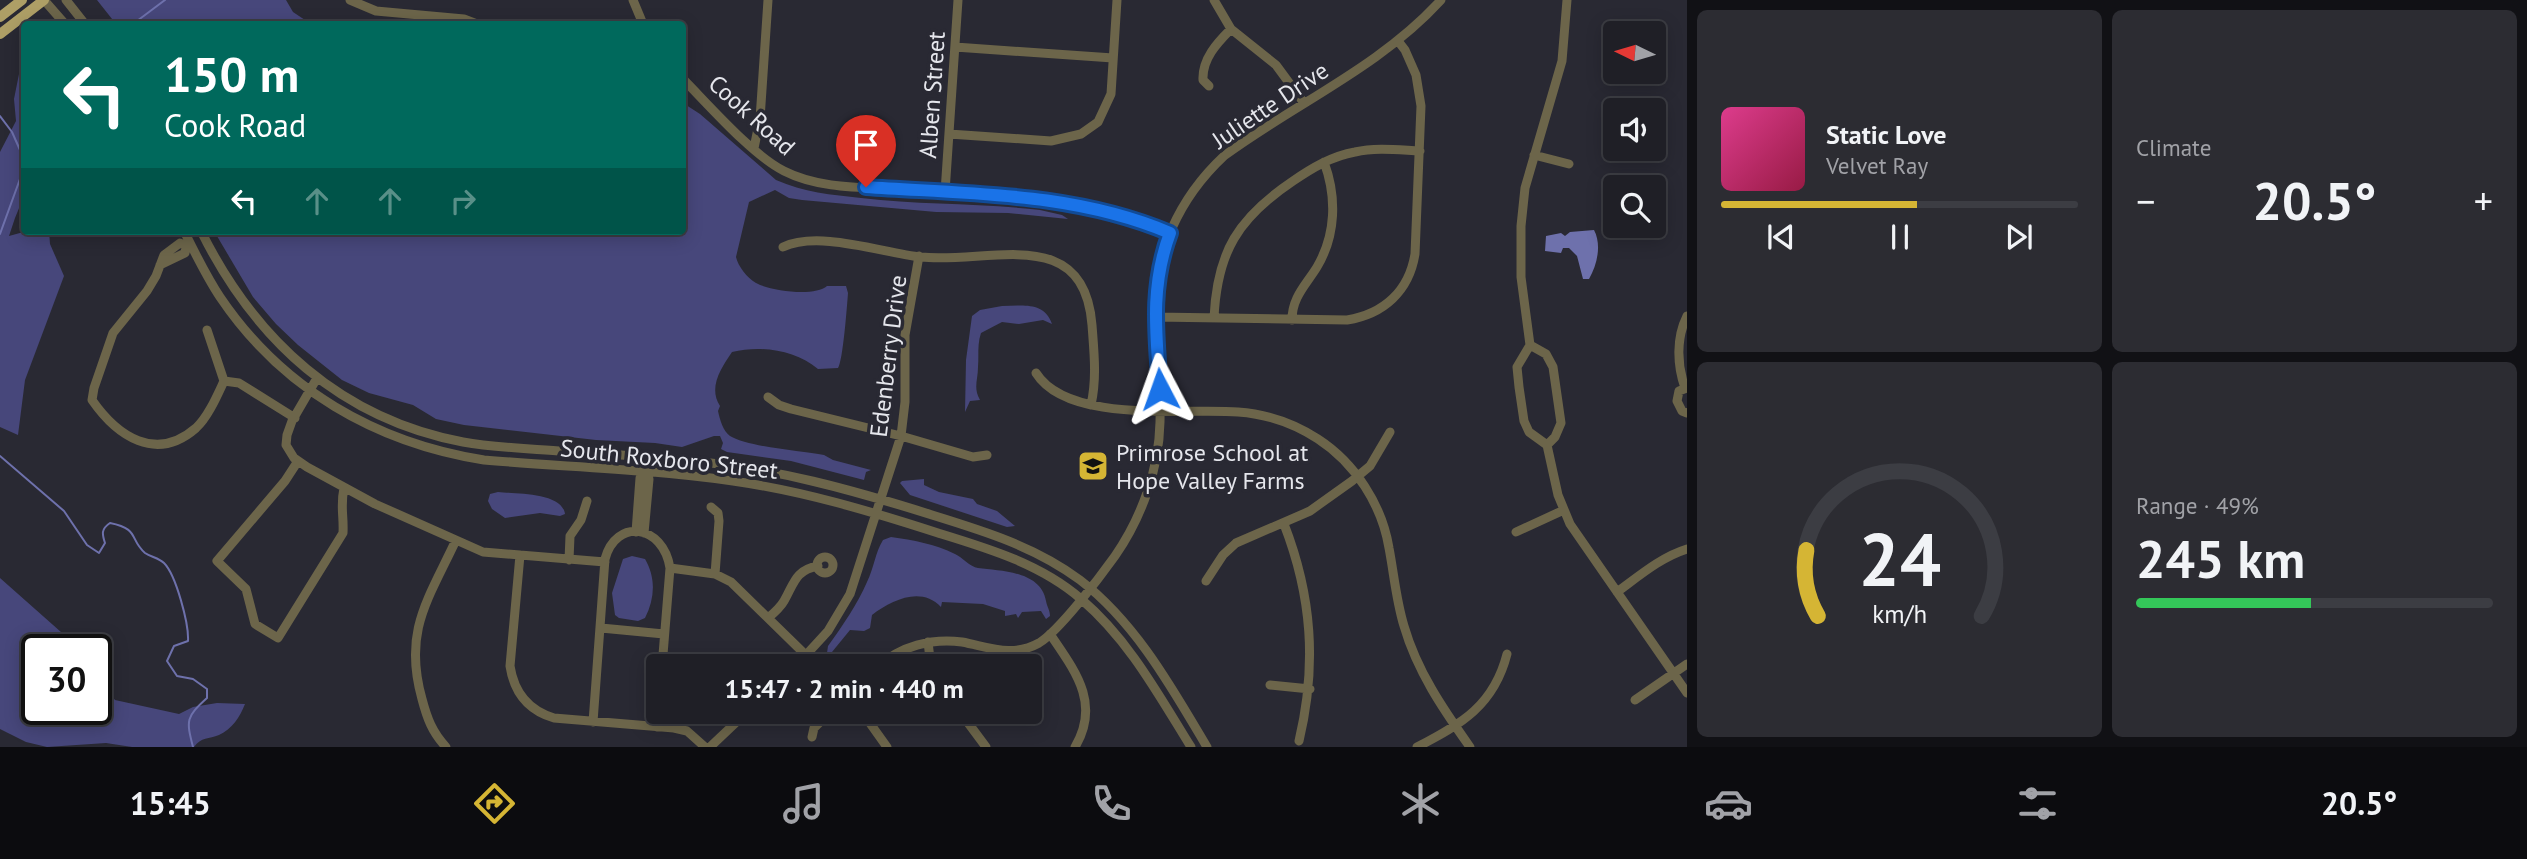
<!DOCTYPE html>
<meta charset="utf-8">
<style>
:root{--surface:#1f1f26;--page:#2c2c32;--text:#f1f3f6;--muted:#a1a2a7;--line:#3c3d43;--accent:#d5b534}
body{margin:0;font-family:"PT Sans",sans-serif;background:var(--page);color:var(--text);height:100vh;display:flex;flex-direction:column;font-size:26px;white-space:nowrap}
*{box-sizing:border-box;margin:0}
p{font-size:23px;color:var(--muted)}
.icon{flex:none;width:38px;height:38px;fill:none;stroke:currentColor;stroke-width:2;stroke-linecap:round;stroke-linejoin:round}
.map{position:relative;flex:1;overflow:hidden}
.panel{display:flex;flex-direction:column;gap:10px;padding:10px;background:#111115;width:840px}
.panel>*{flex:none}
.banner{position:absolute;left:21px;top:21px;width:665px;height:214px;border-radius:7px;box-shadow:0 4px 18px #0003,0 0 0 2px var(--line);background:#00695c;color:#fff;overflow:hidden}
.needle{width:46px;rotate:275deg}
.buttons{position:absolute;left:1603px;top:21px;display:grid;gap:14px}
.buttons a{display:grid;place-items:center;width:63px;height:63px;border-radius:7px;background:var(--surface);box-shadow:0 4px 18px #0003,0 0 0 2px var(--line);font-size:35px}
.speed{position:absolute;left:21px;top:634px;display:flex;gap:14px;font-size:35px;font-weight:700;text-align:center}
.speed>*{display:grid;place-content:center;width:91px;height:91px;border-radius:50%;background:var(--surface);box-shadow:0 4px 18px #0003,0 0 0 2px var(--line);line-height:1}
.speed .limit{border:4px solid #111;border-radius:10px;background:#fff;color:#111}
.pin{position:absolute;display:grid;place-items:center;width:60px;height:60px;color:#fff;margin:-72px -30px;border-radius:50% 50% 50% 0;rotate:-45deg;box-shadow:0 0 7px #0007}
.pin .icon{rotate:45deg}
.me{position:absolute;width:77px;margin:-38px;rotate:356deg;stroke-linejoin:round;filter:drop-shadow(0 0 5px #0008)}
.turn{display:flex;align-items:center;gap:24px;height:147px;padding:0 28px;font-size:32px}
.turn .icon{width:91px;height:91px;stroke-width:2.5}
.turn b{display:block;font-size:49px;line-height:60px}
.lanes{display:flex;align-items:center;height:66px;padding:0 28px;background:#0003;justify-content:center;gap:35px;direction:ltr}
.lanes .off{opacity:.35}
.big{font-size:52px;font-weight:600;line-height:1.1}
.panel .tile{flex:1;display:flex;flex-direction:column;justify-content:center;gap:10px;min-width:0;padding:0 24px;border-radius:10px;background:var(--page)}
.panel .dial{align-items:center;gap:0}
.dial svg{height:182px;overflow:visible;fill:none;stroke:var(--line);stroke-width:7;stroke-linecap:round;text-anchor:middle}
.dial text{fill:var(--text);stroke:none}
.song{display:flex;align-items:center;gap:21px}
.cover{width:84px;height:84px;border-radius:10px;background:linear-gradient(135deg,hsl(330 70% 55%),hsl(340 70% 35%))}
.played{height:7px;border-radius:4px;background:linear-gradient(90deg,var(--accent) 55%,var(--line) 55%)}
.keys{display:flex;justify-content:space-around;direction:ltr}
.heat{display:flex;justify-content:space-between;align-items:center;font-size:38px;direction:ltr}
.charge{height:10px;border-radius:5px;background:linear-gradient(90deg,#34c759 49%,var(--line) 0)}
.panel .tiles{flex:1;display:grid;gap:10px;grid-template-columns:repeat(2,1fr)}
.trip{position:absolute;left:646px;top:654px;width:396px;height:70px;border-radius:7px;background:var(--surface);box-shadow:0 4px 18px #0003,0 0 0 2px var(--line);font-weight:600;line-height:70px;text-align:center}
.menu{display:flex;height:112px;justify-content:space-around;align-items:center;background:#0c0c0f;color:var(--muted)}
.menu .icon{width:49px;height:49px}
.menu .current{color:var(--accent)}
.menu b{font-size:32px;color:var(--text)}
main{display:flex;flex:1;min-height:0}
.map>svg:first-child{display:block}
.green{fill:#47477b}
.water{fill:#6e71ac}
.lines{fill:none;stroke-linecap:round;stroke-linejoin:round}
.stream{stroke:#6e71ac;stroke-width:2}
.minor{stroke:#6c654a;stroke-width:9}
.major{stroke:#ae9f66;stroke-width:10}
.route-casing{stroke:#114b97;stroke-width:18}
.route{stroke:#1a73e8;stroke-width:12}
.labels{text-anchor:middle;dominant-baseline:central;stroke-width:7;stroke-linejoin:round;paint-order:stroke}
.street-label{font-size:24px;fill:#e5e6ec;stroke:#292933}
.poi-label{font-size:24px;fill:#e5e6ec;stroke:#292933;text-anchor:start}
</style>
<main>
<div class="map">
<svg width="1687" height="747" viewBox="0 0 1687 747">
<rect width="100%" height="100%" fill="#292933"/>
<path class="green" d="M97,0H286L293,12L311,24H116Z
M24,62V196L15,218L9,236L27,231H49L50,244L64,276L25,380L18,435L0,427V152L16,121L14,99L19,74Z
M683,103L700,114L776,180C803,192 832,195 861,198C920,205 980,203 1040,210L1062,215L1068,219L1008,213L936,212L802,200L789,198L775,190L749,202L736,257C738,266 747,278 756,283C770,291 815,297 827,286H846L848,293C847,306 843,361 838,368L818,369C795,350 761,345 732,352C721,368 708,388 720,406L718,411C720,420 723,431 730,436C748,447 802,451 824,455L833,460L871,470L866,472L864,480L791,461L727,452L721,449L723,443L720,436H714L682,447L655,443L596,440L464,425L436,419L413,405L369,393L342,380L298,345L276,324L253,297L214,231H682Z
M1002,306C1022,306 1044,301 1052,324L1043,320L1019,324L1002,322L981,333C977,345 979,355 978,367C978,380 973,388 980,400L970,401L965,412L966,360L972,316L980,310Z
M924,479V485L939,492L973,499L977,504L997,511L1015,526L1007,527L910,495L900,483L902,481Z
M498,492C515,494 562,492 565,514L560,516L540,513L505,518L492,509L488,501L490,494Z
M891,537C913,540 935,544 955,554C962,557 970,567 978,568C1001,571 1041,571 1046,601C1047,607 1050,610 1050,616L1046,619L1041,611L1022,612L1018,618L1016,614L1005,616V611L983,604L942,602L941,607C921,586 892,600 872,615L870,628L864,631L850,630L832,652L827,653L828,646C843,625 857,605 867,582C874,568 875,553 883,540Z
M632,556L645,559C656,578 655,598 645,618L638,621L619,618L615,615L612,593L623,559Z
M0,578L70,640L76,649H37V709H96V676L115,700L179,714L193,707L217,703L245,704C240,717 232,729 219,735C209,739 201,737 194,747H132L106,743L47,747L26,742L0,729Z"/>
<path class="water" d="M1594,230C1602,245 1597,265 1589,279H1583L1577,256L1569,248H1563L1561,253L1545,251L1546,236L1561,233L1565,236L1570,232Z"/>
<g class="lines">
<path class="stream" d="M133,24L165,0
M0,116L12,132L24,159
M0,234L24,168
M0,456L64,511L87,545L99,553L105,543C102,534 101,529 110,523C140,529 129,539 145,553C151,557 159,558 164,563C176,575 189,624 188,641L174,646L167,661L177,676L193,679L207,689V698C186,717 186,720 193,747"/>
<path class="minor" d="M44,0L65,24
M66,0L85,24
M350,0L376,11L464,19L477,24
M633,0L643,24
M1214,0L1231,29L1276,65L1304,103
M955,47L1113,58
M682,78C708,104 752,155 784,171C821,190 868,187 909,190C998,195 1087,197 1169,233
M1209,86L1203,80C1202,59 1217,43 1231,29
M949,134L1051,141L1081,134L1098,122L1111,94L1117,0
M754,148L760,119L768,0
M1534,155L1569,164
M945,192L958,0
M184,231C195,253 206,276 220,297C282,389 376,443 484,460C567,467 650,469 733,481C803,491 870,511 938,533C987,548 1041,564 1081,599C1129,640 1158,694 1191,747
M201,231C255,340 341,419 463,442C495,448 527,448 559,451C603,453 647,457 691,461C774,468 853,490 932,515C984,531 1036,547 1080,580C1136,623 1172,688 1207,747
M186,246L180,243L164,255L156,276L147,291L113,333L94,388L92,400C117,436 156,463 196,428C208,417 217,396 224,381L207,330
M783,247C819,230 883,253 921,257C990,264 1084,223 1092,325C1094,352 1097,378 1091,405
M160,265L185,253L186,246L190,244
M1155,317L1347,320C1384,314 1409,291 1415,254L1421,106L1416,75L1405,50L1398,41
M1214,318C1217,252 1238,218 1293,181C1312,168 1332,156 1355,152C1376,147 1399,150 1420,151
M1292,320C1292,297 1306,285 1317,267C1336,235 1337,197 1324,162
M1530,345L1546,354L1553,367L1561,423L1555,437L1547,445
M1036,373C1068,424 1186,408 1238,412C1266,414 1295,424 1318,439C1355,463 1382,505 1389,548C1394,574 1396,600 1404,626C1417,671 1443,709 1470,747
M317,378L292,421L287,435L286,445L294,458L307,467L375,504L483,552L605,562
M224,381L239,383L295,418
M1685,388C1677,365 1676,338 1687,316
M1687,388L1679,391L1677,401L1682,411L1687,413
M768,397L779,405L791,409L901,436L973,457L987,455
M1547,445L1529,432L1524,421L1519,387L1517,367L1530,345L1521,277V226L1525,188L1562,61L1567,0
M1547,445L1558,495L1570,524L1687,693
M298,461L285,481L217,561L246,589L255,624L278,638L343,533C344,516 340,506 344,488
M711,507L718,513L719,521L715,574
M1284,524C1312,596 1317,665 1299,741
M636,532L640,478L644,474L645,457
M1516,532L1564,510
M644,533L649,479L644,474
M520,555L510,666C514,692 527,710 554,718L674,728L687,731L705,747
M817 565a8 8 0 1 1 16 0a8 8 0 1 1-16 0Z
M569,560L570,536L581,520L587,501
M670,568L715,574L731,582L818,667
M1206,581L1223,555L1236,543L1310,511L1352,481L1370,466L1390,432
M1617,592C1639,576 1661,557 1687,549
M768,618C774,613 780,608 784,601C794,584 795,570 818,566
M601,628L664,634
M1050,634C1075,671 1101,703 1075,747
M928,642L931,667
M795,667L828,631L850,594L901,436L905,402V335L919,256
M878,667C900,646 932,638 962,642C989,647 1012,658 1039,643C1059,631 1100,577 1115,556C1142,517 1159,469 1160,422C1161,386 1156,351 1155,316C1153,254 1179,198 1224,156C1296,103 1380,67 1441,0
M1270,685L1310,689
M1635,700L1687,664
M862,712L887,747
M960,712L986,747
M593,722L605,559C616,518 663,524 670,568L662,667
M657,727L658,711
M812,737L814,728L830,712
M446,747C432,732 427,718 422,699C403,631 428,600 456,540
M710,747L747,712
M1417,747C1462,724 1494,705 1507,654"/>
<path class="major" d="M0,17L22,0
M0,34L44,0"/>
</g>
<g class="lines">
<g class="route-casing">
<path id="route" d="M866,187C968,194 1074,192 1170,233C1150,287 1156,333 1160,389"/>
</g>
<use href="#route" class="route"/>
</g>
<defs>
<g id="school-square" transform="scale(1.575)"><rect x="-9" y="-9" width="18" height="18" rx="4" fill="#d5b534" stroke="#292933"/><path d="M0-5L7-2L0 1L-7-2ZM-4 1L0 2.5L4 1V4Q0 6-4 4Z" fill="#111"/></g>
</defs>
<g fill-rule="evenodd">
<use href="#school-square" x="1093" y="466"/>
</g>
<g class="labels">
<g class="street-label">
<text transform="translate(932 95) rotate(-86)">Alben Street</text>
<text transform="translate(1270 105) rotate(-34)">Juliette Drive</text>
<text transform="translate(752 115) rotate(42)">Cook Road</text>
<text transform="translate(888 356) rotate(-83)">Edenberry Drive</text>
<text transform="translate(669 459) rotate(6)">South Roxboro Street</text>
</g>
<g class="poi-label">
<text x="1116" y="452">Primrose School at<tspan x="1116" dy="28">Hope Valley Farms</tspan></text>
</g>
</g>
</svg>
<div class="buttons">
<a><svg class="needle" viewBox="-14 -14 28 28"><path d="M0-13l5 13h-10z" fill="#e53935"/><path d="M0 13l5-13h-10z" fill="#a1a2a7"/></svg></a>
<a><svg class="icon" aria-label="sound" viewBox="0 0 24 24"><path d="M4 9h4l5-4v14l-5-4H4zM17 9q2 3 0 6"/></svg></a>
<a><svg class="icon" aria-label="search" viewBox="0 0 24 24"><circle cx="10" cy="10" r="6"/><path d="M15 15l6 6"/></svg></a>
</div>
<div class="speed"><div class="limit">30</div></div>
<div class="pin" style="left:866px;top:187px;background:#d93025"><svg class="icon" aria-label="arrive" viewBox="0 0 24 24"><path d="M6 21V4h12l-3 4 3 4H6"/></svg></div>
<svg class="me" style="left:1160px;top:389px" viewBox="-20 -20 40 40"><path d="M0-17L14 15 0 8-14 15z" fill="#1a73e8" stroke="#fff" stroke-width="4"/></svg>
<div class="trip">15:47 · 2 min · 440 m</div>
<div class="banner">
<div class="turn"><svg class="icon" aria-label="left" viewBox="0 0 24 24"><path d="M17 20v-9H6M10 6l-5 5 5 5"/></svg><div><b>150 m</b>Cook Road</div></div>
<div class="lanes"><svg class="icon" aria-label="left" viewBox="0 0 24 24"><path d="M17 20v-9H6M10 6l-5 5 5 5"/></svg><svg class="icon off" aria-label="ahead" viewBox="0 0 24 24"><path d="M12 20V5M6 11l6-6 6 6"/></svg><svg class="icon off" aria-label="ahead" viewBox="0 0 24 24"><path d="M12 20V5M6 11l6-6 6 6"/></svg><svg class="icon off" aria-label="right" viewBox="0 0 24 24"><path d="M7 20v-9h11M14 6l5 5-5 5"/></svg></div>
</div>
</div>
<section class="panel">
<div class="tiles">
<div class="tile">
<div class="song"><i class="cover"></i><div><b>Static Love</b><p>Velvet Ray</p></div></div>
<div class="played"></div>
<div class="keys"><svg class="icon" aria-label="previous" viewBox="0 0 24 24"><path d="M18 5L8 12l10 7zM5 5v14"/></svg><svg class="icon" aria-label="pause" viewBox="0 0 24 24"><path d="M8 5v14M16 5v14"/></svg><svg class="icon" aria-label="next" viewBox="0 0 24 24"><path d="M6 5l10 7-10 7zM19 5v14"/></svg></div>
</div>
<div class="tile"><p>Climate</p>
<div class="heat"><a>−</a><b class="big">20.5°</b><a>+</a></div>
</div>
<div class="tile dial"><svg viewBox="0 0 100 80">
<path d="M14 69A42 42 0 1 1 86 69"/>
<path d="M14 69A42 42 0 0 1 9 40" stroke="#d5b534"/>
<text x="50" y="56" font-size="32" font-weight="700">24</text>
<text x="50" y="72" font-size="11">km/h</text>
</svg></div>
<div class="tile"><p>Range · 49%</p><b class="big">245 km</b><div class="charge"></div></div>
</div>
</section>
</main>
<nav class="menu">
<b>15:45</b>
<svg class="icon current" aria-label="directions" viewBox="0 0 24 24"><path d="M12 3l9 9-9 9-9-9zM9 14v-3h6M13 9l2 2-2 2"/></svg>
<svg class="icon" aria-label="music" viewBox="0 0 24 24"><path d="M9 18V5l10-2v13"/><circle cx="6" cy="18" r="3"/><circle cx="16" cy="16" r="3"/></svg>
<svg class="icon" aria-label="phone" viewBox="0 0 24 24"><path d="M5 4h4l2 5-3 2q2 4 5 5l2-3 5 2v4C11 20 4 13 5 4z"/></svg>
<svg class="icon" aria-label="climate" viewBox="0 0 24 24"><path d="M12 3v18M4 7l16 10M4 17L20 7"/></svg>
<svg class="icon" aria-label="car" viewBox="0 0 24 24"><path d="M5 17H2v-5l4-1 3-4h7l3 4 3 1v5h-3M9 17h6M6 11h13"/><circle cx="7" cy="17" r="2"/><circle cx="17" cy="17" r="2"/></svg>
<svg class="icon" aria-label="filters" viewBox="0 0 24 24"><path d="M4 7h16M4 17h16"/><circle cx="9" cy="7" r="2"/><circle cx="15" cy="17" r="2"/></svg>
<b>20.5°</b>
</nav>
